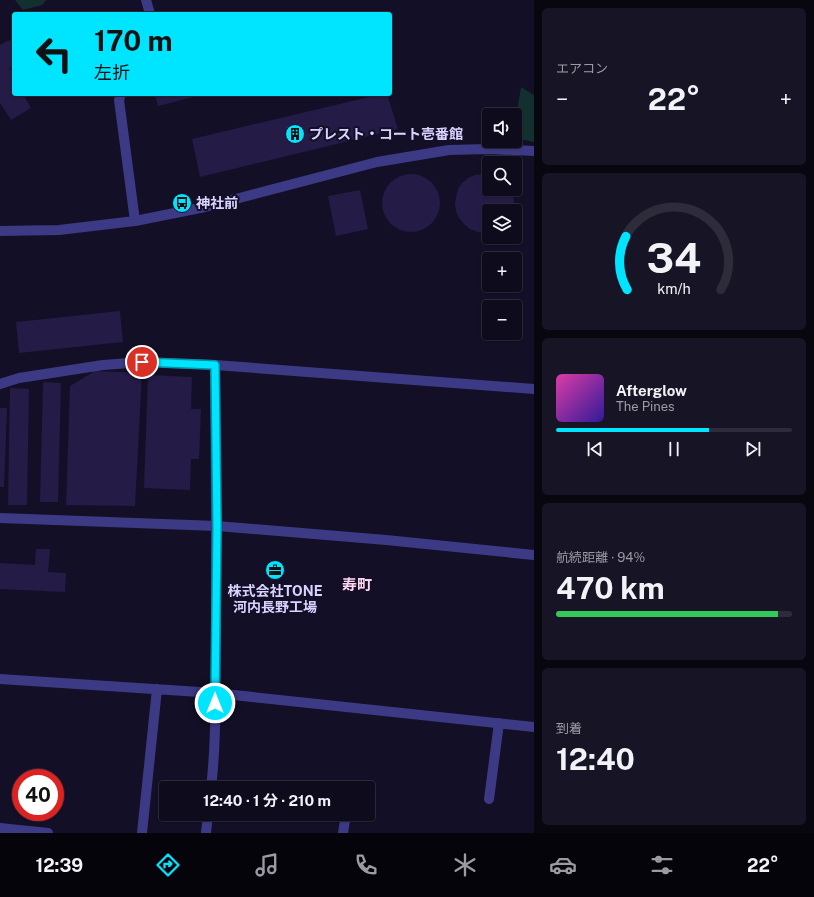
<!DOCTYPE html>
<html lang="ja">
<meta charset="utf-8">
<style>
:root{--surface:#0e0b1c;--page:#171425;--text:#f1f3f6;--muted:#9b9ba3;--line:#2e2b3b;--accent:#00e5ff}
body{margin:0;font-family:"Public Sans","Noto Sans JP",sans-serif;background:var(--page);color:var(--text);height:100vh;display:flex;flex-direction:column;font-size:15px;white-space:nowrap}
*{box-sizing:border-box;margin:0}
p{font-size:13px;color:var(--muted)}
.icon{flex:none;width:22px;height:22px;fill:none;stroke:currentColor;stroke-width:2;stroke-linecap:round;stroke-linejoin:round}
.map{position:relative;flex:1;overflow:hidden}
.details{display:flex;flex-direction:column;gap:8px;padding:8px;background:#08060f;width:280px}
.details>*{flex:none}
.guide{position:absolute;left:12px;top:12px;width:380px;height:84px;border-radius:4px;box-shadow:0 1px 3px #0004,0 0 0 1px var(--line);background:#00e5ff;color:#111;overflow:hidden}
.buttons{position:absolute;left:482px;top:108px;display:grid;gap:8px}
.buttons a{display:grid;place-items:center;width:40px;height:40px;border-radius:4px;background:var(--surface);box-shadow:0 1px 3px #0004,0 0 0 1px var(--line);font-size:20px}
.speed{position:absolute;left:12px;top:769px;display:flex;gap:8px;font-size:20px;font-weight:700;text-align:center}
.speed>*{display:grid;place-content:center;width:52px;height:52px;border-radius:50%;background:var(--surface);box-shadow:0 1px 3px #0004,0 0 0 1px var(--line);line-height:1}
.speed .limit{border:6px solid #d22;background:#fff;color:#111}
.pin{position:absolute;display:grid;place-items:center;width:34px;height:34px;color:#fff;margin:-17px;border:2px solid #fff;border-radius:50%;box-shadow:0 1px 4px #0007}
.me{position:absolute;width:44px;margin:-22px;rotate:0deg;stroke-linejoin:round;filter:drop-shadow(0 0 3px #0008)}
.turn{display:flex;align-items:center;gap:14px;height:84px;padding:0 16px;font-size:18px}
.turn .icon{width:52px;height:52px;stroke-width:2.5}
.turn b{display:block;font-size:28px;line-height:34px}
.big{font-size:30px;font-weight:700;line-height:1.1}
.details .card{flex:1;display:flex;flex-direction:column;justify-content:center;gap:6px;min-width:0;padding:0 14px;border-radius:6px;background:var(--page)}
.details .dial{align-items:center;gap:0}
.dial svg{height:104px;overflow:visible;fill:none;stroke:var(--line);stroke-width:7;stroke-linecap:round;text-anchor:middle}
.dial text{fill:var(--text);stroke:none}
.song{display:flex;align-items:center;gap:12px}
.cover{width:48px;height:48px;border-radius:6px;background:linear-gradient(135deg,hsl(320 70% 55%),hsl(250 70% 35%))}
.played{height:4px;border-radius:2px;background:linear-gradient(90deg,var(--accent) 65%,var(--line) 65%)}
.keys{display:flex;justify-content:space-around;direction:ltr}
.heat{display:flex;justify-content:space-between;align-items:center;font-size:22px;direction:ltr}
.charge{height:6px;border-radius:3px;background:linear-gradient(90deg,#34c759 94%,var(--line) 0)}
.trip{position:absolute;left:159px;top:781px;width:216px;height:40px;border-radius:4px;background:var(--surface);box-shadow:0 1px 3px #0004,0 0 0 1px var(--line);font-weight:700;line-height:40px;text-align:center}
.tab-bar{display:flex;height:64px;justify-content:space-around;align-items:center;background:#06040b;color:var(--muted)}
.tab-bar .icon{width:28px;height:28px}
.tab-bar .active{color:var(--accent)}
.tab-bar b{font-size:18px;color:var(--text)}
main{display:flex;flex:1;min-height:0}
.map>svg:first-child{display:block}
.green{fill:#12302f}
.building{fill:#241b47}
.lines{fill:none;stroke-linecap:round;stroke-linejoin:round}
.minor{stroke:#3d3a85;stroke-width:10}
.route-casing{stroke:#0095a6;stroke-width:10}
.route{stroke:#00e5ff;stroke-width:7}
.labels{text-anchor:middle;dominant-baseline:central;stroke-width:4;stroke-linejoin:round;paint-order:stroke}
.poi-label{font-size:14px;font-weight:bold;fill:#d9d4ff;stroke:#130f26;text-anchor:start}
.neighbourhood-label{font-size:15px;font-weight:bold;fill:#ffd6f0;stroke:#130f26}
</style>
<main>
<div class="map">
<svg width="534" height="833" viewBox="0 0 534 833">
<rect width="100%" height="100%" fill="#130f26"/>
<path class="green" d="M15,0H46L42,5L23,10Z
M521,87L534,95V142L515,138V124Z"/>
<path class="building" d="M14,38V70L9,67L14,77V94H23L31,108L11,120L0,103V45Z
M58,94H72L70,97H63Z
M155,94H201V95L158,106Z
M382,94H387L398,129L200,177L192,139Z
M382 203a29 29 0 1 1 58 0a29 29 0 1 1-58 0Z
M482,174H489V189H510L512,192L514,200L513,211H489V232L486,233L478,232L470,229L464,224L459,218L456,211L455,204L456,197L458,189L462,183L468,178L475,175Z
M360,190L368,229L336,236L328,196Z
M120,311L123,342L19,353L16,322Z
M95,371L142,373L135,506L66,505L70,386Z
M148,375L192,377L191,409H201L199,459H191L190,490L144,488Z
M43,382L61,383L58,502H40Z
M10,388L29,389L27,505H8Z
M0,408H7L4,487H0Z
M36,549H50L48,572L66,573L65,592L0,589V563L35,565Z"/>
<g class="lines">
<path class="minor" d="M146,0L150,14
M121,94L119,100L135,221
M0,231L59,230L135,221L205,207L377,162L449,150L488,149L534,151
M0,384L19,378L103,365L142,362L215,365L534,389
M0,518L217,526L386,540L534,555
M0,679L215,693L534,727
M211,788C217,737 215,685 216,634C216,544 216,455 215,365
M489,799L499,723
M0,828L48,833
M142,833L157,689
M206,833L208,814
M343,833L346,814"/>
</g>
<g class="lines">
<g class="route-casing">
<path id="route" d="M142,362L215,365L217,526L215,703"/>
</g>
<use href="#route" class="route"/>
</g>
<defs>
<g id="building-disc" transform="scale(1)"><circle r="9.5" fill="#00e5ff" stroke="#130f26"/><path d="M-4-6H4V6H1V3H-1V6H-4ZM-2.5-4.3h1.7v1.8h-1.7ZM.8-4.3h1.7v1.8H.8ZM-2.5-1h1.7V.8h-1.7ZM.8-1h1.7V.8H.8Z" fill="#111"/></g>
<g id="bus-disc" transform="scale(1)"><circle r="9.5" fill="#00e5ff" stroke="#130f26"/><path d="M-5-6H5V4H4V6H2V4H-2V6H-4V4H-5ZM-3.5-4V0h7V-4ZM-3.5 1.2v1.5H-2V1.2ZM2 1.2v1.5H3.5V1.2Z" fill="#111"/></g>
<g id="office-disc" transform="scale(1)"><circle r="9.5" fill="#00e5ff" stroke="#130f26"/><path d="M-6-3h4V-5.5h4V-3h4V5H-6ZM-1-4.5V-3h2v-1.5ZM-6 0V1H6V0Z" fill="#111"/></g>
</defs>
<g fill-rule="evenodd">
<use href="#building-disc" x="295" y="134"/>
<use href="#bus-disc" x="182" y="203"/>
<use href="#office-disc" x="275" y="570"/>
</g>
<g class="labels">
<g class="poi-label">
<text x="309" y="134">プレスト・コート壱番館</text>
<text x="196" y="203">神社前</text>
<text x="275" y="591" text-anchor="middle">株式会社TONE<tspan x="275" dy="16">河内長野工場</tspan></text>
</g>
<g class="neighbourhood-label">
<text x="357" y="584">寿町</text>
</g>
</g>
</svg>
<div class="buttons">
<a><svg class="icon" aria-label="sound" viewBox="0 0 24 24"><path d="M4 9h4l5-4v14l-5-4H4zM17 9q2 3 0 6"/></svg></a>
<a><svg class="icon" aria-label="search" viewBox="0 0 24 24"><circle cx="10" cy="10" r="6"/><path d="M15 15l6 6"/></svg></a>
<a><svg class="icon" aria-label="layers" viewBox="0 0 24 24"><path d="M12 4l9 5-9 5-9-5zM3 14l9 5 9-5"/></svg></a>
<a>+</a>
<a>−</a>
</div>
<div class="speed"><div class="limit">40</div></div>
<div class="pin" style="left:142px;top:362px;background:#d93025"><svg class="icon" aria-label="arrive" viewBox="0 0 24 24"><path d="M6 21V4h12l-3 4 3 4H6"/></svg></div>
<svg class="me" style="left:215px;top:703px" viewBox="-20 -20 40 40"><circle r="17" fill="#00e5ff" stroke="#fff" stroke-width="3"/><path d="M0-11L8 9 0 5-8 9z" fill="#fff"/></svg>
<div class="trip">12:40 · 1 分 · 210 m</div>
<div class="guide">
<div class="turn"><svg class="icon" aria-label="left" viewBox="0 0 24 24"><path d="M17 20v-9H6M10 6l-5 5 5 5"/></svg><div><b>170 m</b>左折</div></div>
</div>
</div>
<section class="details">
<div class="card"><p>エアコン</p>
<div class="heat"><a>−</a><b class="big">22°</b><a>+</a></div>
</div>
<div class="card dial"><svg viewBox="0 0 100 80">
<path d="M14 69A42 42 0 1 1 86 69"/>
<path d="M14 69A42 42 0 0 1 13 28" stroke="#00e5ff"/>
<text x="50" y="56" font-size="32" font-weight="700">34</text>
<text x="50" y="72" font-size="11">km/h</text>
</svg></div>
<div class="card">
<div class="song"><i class="cover"></i><div><b>Afterglow</b><p>The Pines</p></div></div>
<div class="played"></div>
<div class="keys"><svg class="icon" aria-label="previous" viewBox="0 0 24 24"><path d="M18 5L8 12l10 7zM5 5v14"/></svg><svg class="icon" aria-label="pause" viewBox="0 0 24 24"><path d="M8 5v14M16 5v14"/></svg><svg class="icon" aria-label="next" viewBox="0 0 24 24"><path d="M6 5l10 7-10 7zM19 5v14"/></svg></div>
</div>
<div class="card"><p>航続距離 · 94%</p><b class="big">470 km</b><div class="charge"></div></div>
<div class="card"><p>到着</p><b class="big">12:40</b></div>
</section>
</main>
<nav class="tab-bar">
<b>12:39</b>
<svg class="icon active" aria-label="directions" viewBox="0 0 24 24"><path d="M12 3l9 9-9 9-9-9zM9 14v-3h6M13 9l2 2-2 2"/></svg>
<svg class="icon" aria-label="music" viewBox="0 0 24 24"><path d="M9 18V5l10-2v13"/><circle cx="6" cy="18" r="3"/><circle cx="16" cy="16" r="3"/></svg>
<svg class="icon" aria-label="phone" viewBox="0 0 24 24"><path d="M5 4h4l2 5-3 2q2 4 5 5l2-3 5 2v4C11 20 4 13 5 4z"/></svg>
<svg class="icon" aria-label="climate" viewBox="0 0 24 24"><path d="M12 3v18M4 7l16 10M4 17L20 7"/></svg>
<svg class="icon" aria-label="car" viewBox="0 0 24 24"><path d="M5 17H2v-5l4-1 3-4h7l3 4 3 1v5h-3M9 17h6M6 11h13"/><circle cx="7" cy="17" r="2"/><circle cx="17" cy="17" r="2"/></svg>
<svg class="icon" aria-label="filters" viewBox="0 0 24 24"><path d="M4 7h16M4 17h16"/><circle cx="9" cy="7" r="2"/><circle cx="15" cy="17" r="2"/></svg>
<b>22°</b>
</nav>
